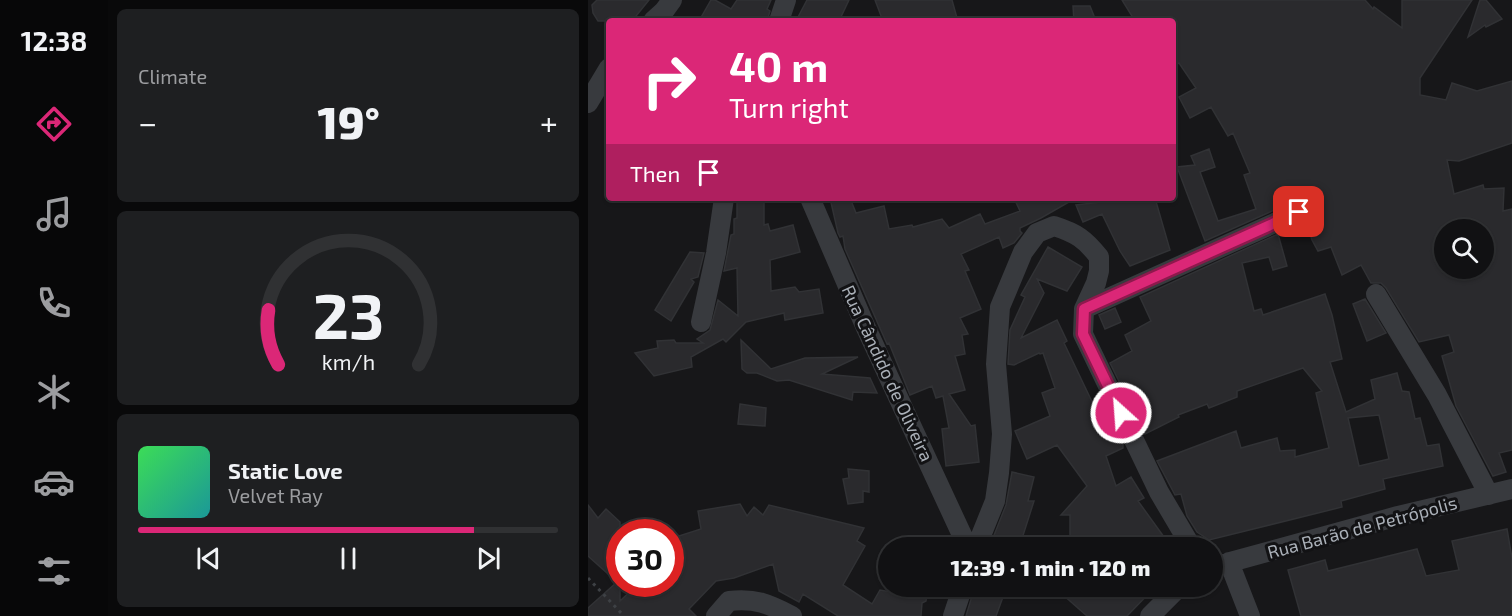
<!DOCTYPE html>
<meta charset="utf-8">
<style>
:root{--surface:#111113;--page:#1e1f21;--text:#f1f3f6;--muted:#9c9da0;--line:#303133;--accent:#db2777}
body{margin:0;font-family:"Exo 2",sans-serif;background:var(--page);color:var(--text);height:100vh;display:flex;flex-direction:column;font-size:22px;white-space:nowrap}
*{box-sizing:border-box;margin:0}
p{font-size:20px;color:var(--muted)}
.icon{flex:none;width:33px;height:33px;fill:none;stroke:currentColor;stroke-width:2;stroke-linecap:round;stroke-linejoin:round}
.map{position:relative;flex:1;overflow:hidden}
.drawer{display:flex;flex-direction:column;gap:9px;padding:9px;background:#09090a;width:480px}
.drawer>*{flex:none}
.banner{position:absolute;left:18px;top:18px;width:570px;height:183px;border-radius:6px;box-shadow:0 2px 4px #0004,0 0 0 2px var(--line);background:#db2777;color:#fff;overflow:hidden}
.fabs{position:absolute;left:846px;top:219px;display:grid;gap:12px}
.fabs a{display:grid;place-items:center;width:60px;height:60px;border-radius:50%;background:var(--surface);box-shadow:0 2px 4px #0004,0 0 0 2px var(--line);font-size:30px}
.speed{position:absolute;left:18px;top:519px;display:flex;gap:12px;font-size:30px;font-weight:700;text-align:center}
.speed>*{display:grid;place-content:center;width:78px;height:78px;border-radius:50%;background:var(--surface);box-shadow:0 2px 4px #0004,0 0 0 2px var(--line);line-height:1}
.speed .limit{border:9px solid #d22;background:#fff;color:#111}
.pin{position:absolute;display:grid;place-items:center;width:51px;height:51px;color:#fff;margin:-26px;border-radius:12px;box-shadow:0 3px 9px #0006}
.me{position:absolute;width:66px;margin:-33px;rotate:334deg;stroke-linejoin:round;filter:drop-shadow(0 0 4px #0008)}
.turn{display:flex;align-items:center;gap:21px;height:126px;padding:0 24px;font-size:27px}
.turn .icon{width:78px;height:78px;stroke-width:2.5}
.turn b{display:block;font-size:42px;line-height:51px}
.then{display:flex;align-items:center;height:57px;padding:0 24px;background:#0003;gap:12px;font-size:22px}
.big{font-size:45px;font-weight:800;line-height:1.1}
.drawer .tile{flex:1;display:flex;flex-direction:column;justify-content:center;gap:9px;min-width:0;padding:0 21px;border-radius:9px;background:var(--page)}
.drawer .dial{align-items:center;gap:0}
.dial svg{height:156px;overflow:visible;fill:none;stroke:var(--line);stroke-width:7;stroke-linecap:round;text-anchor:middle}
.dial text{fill:var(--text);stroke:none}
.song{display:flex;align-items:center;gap:18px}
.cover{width:72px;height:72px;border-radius:9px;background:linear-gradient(135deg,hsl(130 70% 55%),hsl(180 70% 35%))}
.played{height:6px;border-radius:3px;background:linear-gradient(90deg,var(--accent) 80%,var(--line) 80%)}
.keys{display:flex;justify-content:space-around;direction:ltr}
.heat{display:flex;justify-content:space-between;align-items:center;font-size:33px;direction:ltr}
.trip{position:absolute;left:290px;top:537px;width:345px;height:60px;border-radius:30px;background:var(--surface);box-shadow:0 2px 4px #0004,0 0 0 2px var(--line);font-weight:800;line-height:60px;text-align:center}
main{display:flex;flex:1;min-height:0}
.tab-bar{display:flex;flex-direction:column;width:108px;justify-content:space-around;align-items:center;background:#070708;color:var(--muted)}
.tab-bar .icon{width:42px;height:42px}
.tab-bar .on{color:var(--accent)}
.tab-bar b{font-size:27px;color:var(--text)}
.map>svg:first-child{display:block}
.building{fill:#2a2a2d;stroke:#313235;stroke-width:1.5;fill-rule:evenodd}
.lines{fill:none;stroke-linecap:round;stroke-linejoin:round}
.path{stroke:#3e4145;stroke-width:3;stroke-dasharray:3 4.5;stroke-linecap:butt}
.minor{stroke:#383a3e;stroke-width:20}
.route-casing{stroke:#8e194d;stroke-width:15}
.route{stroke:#db2777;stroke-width:10}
.labels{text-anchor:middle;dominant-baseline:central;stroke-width:6;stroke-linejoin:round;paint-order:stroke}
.street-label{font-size:18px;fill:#aab0b8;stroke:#121214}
</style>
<main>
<nav class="tab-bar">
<b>12:38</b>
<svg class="icon on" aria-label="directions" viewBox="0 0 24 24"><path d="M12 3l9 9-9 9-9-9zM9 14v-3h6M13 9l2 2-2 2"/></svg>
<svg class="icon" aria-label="music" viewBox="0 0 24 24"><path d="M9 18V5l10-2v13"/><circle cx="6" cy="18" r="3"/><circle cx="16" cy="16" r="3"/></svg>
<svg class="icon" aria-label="phone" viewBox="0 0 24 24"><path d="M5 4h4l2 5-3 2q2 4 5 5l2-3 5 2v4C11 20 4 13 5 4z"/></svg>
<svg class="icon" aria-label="climate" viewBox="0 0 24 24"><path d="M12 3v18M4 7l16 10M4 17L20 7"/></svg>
<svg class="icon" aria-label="car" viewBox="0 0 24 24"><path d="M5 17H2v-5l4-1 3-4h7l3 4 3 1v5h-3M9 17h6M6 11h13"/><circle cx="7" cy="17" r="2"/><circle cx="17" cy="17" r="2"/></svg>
<svg class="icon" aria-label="filters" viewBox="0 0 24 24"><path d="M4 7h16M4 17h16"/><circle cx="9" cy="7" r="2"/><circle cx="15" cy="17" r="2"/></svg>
</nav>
<section class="drawer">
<div class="tile"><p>Climate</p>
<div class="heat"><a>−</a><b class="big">19°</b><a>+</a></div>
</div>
<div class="tile dial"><svg viewBox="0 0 100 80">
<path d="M14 69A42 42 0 1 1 86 69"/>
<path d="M14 69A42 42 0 0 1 9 41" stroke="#db2777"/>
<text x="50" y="56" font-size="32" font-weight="700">23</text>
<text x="50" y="72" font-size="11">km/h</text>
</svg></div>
<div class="tile">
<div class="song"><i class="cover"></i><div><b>Static Love</b><p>Velvet Ray</p></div></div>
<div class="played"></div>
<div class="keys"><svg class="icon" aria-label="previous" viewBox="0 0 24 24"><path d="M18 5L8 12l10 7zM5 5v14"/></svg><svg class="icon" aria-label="pause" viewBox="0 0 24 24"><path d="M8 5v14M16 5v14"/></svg><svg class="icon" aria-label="next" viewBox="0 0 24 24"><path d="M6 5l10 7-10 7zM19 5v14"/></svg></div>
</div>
</section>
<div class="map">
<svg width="924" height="616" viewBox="0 0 924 616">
<rect width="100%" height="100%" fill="#171719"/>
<path class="building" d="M9,0H61L44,21H10L5,13L4,5Z
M123,0H127L143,9L149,0H183L179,9L182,11L179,21H111Z
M219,0H261L251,21H208Z
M287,0H364L369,18L359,21H295Z
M534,0H777L785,9L786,7L814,28V0H884L832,78V95L858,100L864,83L889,91L924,81V143L871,161L859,160L866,194L895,185L896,189L916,188L915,211L924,209V450L911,453L918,472L905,476L868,406L854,356L866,352L861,335L831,342L798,288L793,283H783L773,265L754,275L743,247L730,251L724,240L718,221L723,213L718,203L711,199L617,241L589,167L607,165L603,156L621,149L627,167L612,172L630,221L668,209L656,175L662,173L645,133L640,136L623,107L602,118L591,97L608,88L591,63L585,67V21H547ZM856,230H896V268H856Z
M892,0H898L914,19L898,27L897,25L880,37Z
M485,6H502L508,21H486Z
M242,198H262L268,213L296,206L301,229L324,225L325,227L354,219L361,228L392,214L397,224L432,211L426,198H488L453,218L432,228V231L434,233L426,243L415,248L411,237L373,254L381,270L377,271L393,309L372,318L380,334L374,335L377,354L367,356L377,390L361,394L383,426L387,425L391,462L358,466L354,429L361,428L355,396L348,398L344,386L322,395L301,343L299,344L257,249L255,236L252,237L250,233Z
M549,198H567L582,250L542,266L532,251L514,214L495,222L488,205Z
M176,199V225L180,224L182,231L205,225L212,252L182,260L183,291L207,287L211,292L231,289L235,313L197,320L196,313L158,322L138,342L135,339L103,357L104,367L66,376L47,353L70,348L69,341L86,340L88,343H115L109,339L122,330L130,300L150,316L149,268L136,271L143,235L146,234V219L149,218V200Z
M690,234L699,266L685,270L681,257L654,263L666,311L673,309L675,315L737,294L744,315L754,359L742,362L758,412L787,399L783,380L809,373L814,391L821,392L827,419L832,418L839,446L851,444L855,466L795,479L797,489L753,501L754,507L621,540L609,532L599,516L593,494L587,495L569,461L648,431L653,448L689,438L692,451L707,450V457L741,448L728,393L734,391L715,368L649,391V397L621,408L619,404L590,415L591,417L557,434L522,363L544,351L537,335L563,321L552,297ZM791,415L801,459L771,466L760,418Z
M460,247L494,267L479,291L449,279L456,293L433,338L469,320L479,341L476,343L508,410L516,406L535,445V448L518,456L528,486L543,477L556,498L550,501L584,548H501L482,537V515H473L499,486L469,445L439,459L427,431L462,416L454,393L467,388L455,353L452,354L451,353L426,365L420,364L422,330L437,297L433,295Z
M102,252L116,253L110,277L103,279L106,282L83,321L67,310Z
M777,299L798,333L779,341L765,304Z
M527,308L533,322L517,329L511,315Z
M153,340L183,369L217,358L270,357L234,374L282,378L289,393L265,392L264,400L201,380L189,381L169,373H159L154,369Z
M152,404L178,408L177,426L150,424Z
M260,469L281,471V492L275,491V502L260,504L255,479L261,478Z
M424,472L446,477L440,501H446L431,548H401L418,505Z
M152,504L159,516L166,507L175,515L181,505L276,528L269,541L277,546L255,585L284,604L292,590L303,592L304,586H340L338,601L334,603L333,616H250L215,594L211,602L191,591L185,564L146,578L128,581L101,609L108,616H0V608L29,582L0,556V505L10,518L18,509L32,522V601L50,584H82V549L94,546L91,536L113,529L110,511Z
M919,529L924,558V616H713L700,570L737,560L740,571L829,549L838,576L871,570L864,541Z
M387,586H419L408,616H378Z
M465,586H568L539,616H499Z"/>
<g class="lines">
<path class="path" d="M0,578L36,616"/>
<path class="minor" d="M65,21L76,11L84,0
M191,21L198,0
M0,103L21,68
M222,198L278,328L380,548
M788,294L849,395L901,495
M496,309L711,212
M113,322L128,253L136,198
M388,548L407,501L411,473L414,434L408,364L412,307L435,252L449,233L466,226C488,233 497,239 511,257V271L508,283L496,309L495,334L571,492L604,548
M641,562L662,616
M624,567L810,516L924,489
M128,616L141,601C168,598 181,604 204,616
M365,616L375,586
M562,616L592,586"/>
</g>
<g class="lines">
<g class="route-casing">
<path id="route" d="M533,413L495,334L496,309L711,212"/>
</g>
<use href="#route" class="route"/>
</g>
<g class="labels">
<g class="street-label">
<text transform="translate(300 373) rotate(65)">Rua Cândido de Oliveira</text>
<text transform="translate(774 527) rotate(-15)">Rua Barão de Petrópolis</text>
</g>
</g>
</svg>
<div class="fabs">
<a><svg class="icon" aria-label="search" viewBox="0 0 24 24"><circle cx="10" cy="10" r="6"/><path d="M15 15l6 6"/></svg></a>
</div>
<div class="speed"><div class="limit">30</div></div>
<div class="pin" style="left:711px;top:212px;background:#d93025"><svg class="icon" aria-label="arrive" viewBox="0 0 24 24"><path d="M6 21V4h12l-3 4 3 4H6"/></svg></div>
<svg class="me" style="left:533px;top:413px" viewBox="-20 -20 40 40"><circle r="17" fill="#db2777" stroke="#fff" stroke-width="3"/><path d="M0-11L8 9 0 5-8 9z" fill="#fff"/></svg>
<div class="trip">12:39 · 1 min · 120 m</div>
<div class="banner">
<div class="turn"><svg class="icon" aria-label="right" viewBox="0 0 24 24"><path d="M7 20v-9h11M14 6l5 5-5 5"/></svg><div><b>40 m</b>Turn right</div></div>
<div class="then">Then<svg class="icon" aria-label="arrive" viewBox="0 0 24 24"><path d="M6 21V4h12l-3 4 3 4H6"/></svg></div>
</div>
</div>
</main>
